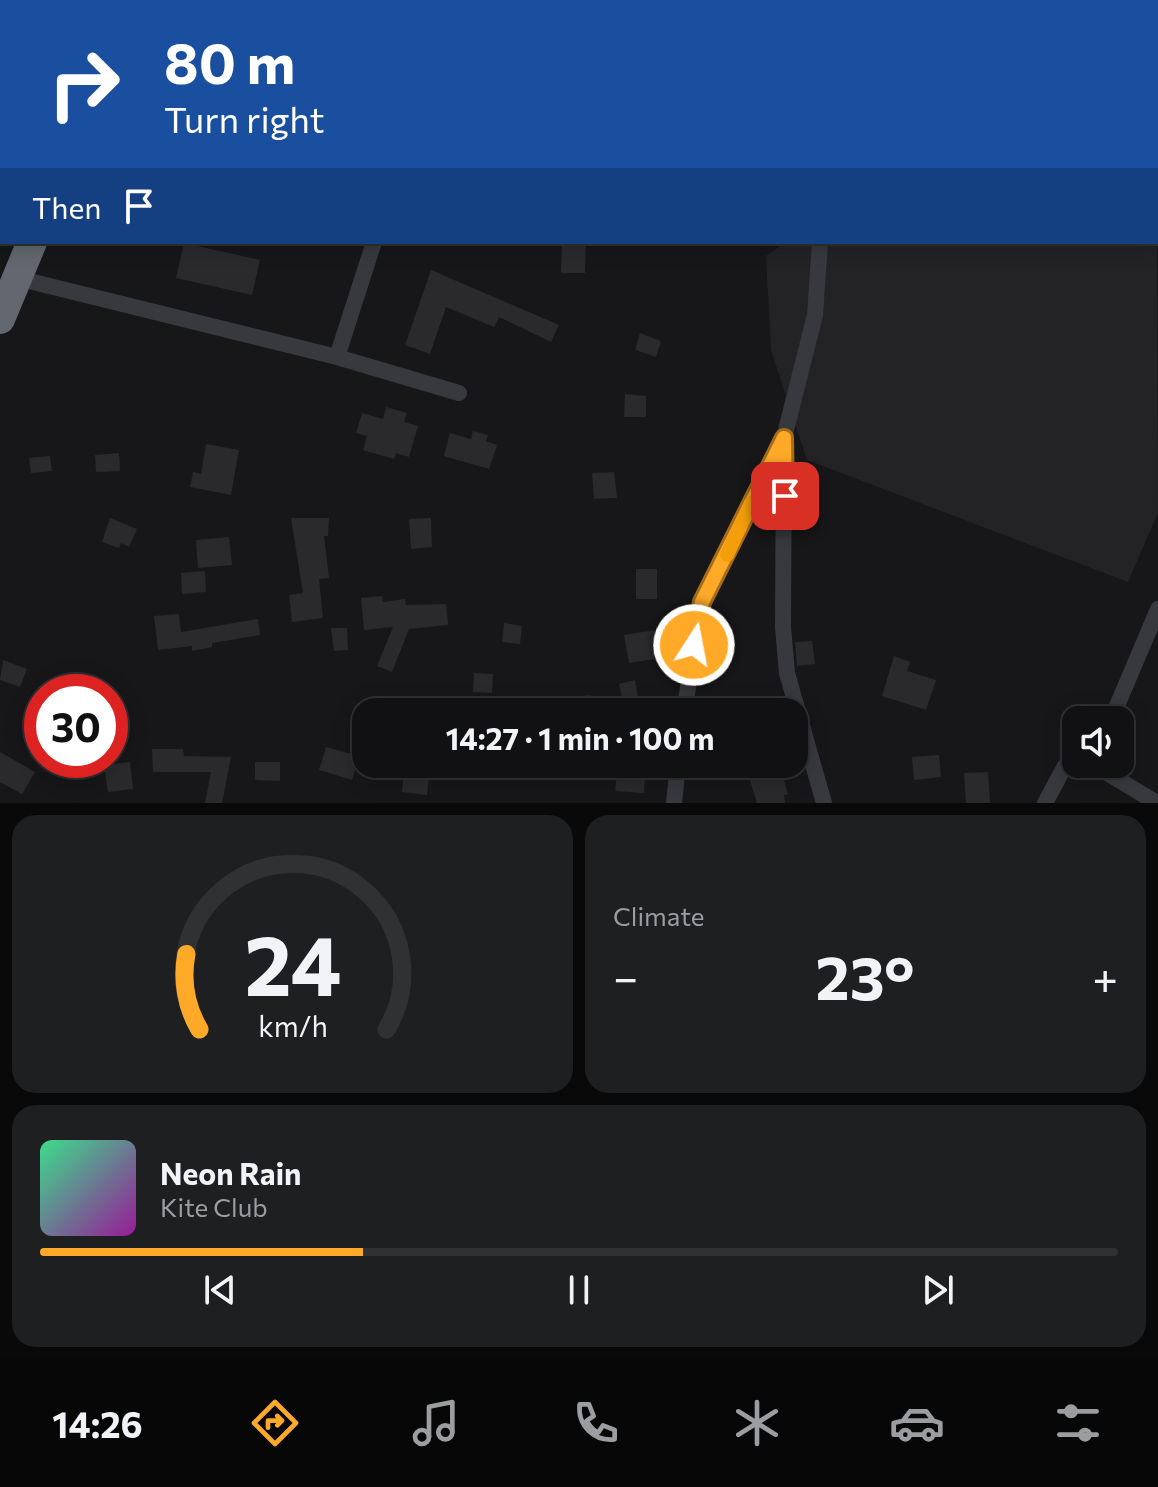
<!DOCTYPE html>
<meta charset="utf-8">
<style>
:root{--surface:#111113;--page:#1e1f21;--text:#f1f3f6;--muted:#9c9da0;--line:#303133;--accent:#ffa929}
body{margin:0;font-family:Commissioner,sans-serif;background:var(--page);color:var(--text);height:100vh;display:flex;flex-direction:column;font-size:30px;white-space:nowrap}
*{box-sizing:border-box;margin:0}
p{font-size:26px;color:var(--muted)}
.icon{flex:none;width:44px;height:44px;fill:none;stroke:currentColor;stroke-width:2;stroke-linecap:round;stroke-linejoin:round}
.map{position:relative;height:803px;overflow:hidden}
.details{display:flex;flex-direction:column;gap:12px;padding:12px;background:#09090a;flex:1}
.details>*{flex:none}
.top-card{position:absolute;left:0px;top:0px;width:1158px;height:244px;box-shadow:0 4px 20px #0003,0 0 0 2px var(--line);background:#1a4fa0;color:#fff;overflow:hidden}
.controls{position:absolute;left:1062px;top:706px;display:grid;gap:16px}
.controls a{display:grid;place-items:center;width:72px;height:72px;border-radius:16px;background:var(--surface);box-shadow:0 4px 20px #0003,0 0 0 2px var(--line);font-size:40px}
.speed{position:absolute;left:24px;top:674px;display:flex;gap:16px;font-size:40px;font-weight:700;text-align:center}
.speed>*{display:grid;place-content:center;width:104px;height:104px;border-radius:50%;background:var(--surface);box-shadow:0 4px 20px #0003,0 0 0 2px var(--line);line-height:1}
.speed .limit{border:12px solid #d22;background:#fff;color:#111}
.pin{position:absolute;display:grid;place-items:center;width:68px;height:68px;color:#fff;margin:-34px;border-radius:16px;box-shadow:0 4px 12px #0006}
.me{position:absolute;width:88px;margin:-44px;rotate:11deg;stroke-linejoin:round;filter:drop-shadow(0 0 6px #0008)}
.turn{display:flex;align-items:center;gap:28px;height:168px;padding:0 32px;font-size:36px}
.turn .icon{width:104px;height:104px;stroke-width:2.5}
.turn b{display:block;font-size:56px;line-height:68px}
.then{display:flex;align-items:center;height:76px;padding:0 32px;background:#0003;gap:16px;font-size:30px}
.big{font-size:60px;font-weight:700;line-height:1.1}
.details .card{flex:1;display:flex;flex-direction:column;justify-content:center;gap:12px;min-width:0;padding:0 28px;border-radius:24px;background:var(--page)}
.details .dial{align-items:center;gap:0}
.dial svg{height:208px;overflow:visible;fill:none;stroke:var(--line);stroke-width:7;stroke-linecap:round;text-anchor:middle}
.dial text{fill:var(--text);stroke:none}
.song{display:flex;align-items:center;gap:24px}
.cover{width:96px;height:96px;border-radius:12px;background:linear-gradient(135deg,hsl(150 70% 55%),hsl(300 70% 35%))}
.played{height:8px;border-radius:4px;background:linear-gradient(90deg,var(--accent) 30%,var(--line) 30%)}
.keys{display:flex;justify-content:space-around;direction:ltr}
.heat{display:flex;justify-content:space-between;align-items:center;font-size:44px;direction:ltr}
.details .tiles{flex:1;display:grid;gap:12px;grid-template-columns:1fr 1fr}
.card:last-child{grid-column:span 2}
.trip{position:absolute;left:352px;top:698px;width:456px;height:80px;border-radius:24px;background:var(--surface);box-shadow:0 4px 20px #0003,0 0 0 2px var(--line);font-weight:700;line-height:80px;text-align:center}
.menu{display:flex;height:128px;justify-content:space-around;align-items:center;background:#070708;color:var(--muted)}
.menu .icon{width:56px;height:56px}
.menu .selected{color:var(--accent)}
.menu b{font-size:36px;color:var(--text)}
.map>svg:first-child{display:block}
.built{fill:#232326}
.building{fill:#2a2a2d}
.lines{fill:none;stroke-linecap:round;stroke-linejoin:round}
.street{stroke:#38393f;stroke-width:16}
.highway{stroke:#636870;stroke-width:30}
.route-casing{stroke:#a66e1b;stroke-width:20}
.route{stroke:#ffa929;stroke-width:14}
.slow{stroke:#f59e0b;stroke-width:14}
</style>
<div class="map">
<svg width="1158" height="803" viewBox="0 0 1158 803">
<rect width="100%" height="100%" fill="#171719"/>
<path class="built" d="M961,0H1088L1095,2H959Z
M1156,21L1158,513L1128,582L807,460L771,350L766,256L786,242H1156Z"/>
<path class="building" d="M562,242H586L585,273H561Z
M184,243L260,260L252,295L176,278Z
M431,270L559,325L551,342L499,317L494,327L446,307L430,354L405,345Z
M640,333L661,341L656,357L635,350Z
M625,394L646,396V417H624Z
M386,407L407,413L404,422L418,426L409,457L396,453L394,459L363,450L367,436L356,433L362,413L383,419Z
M473,431L488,435L486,441L497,445L489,469L444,456L450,433L471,439Z
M206,444L239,450L231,495L190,487L193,472L201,474Z
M119,453L120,471L96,472L95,455Z
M50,456L52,471L31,473L29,458Z
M614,472L617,498L594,499L592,473Z
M110,518L137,529L129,547L121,543L119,548L102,542Z
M291,518H329L328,536H324L329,578L319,579L323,618L292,622L289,595L303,593Z
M431,518L432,547L411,549L409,519Z
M229,537L232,565L198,568L196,540Z
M636,569H657V599H636Z
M205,571L206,592L182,594L181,573Z
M382,596L383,602L405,599L406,605L446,604L448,625L409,629L392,672L377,666L393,627L364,630L361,598Z
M179,614L181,632L258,619L260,635L212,643V647L192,651V646L158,650L154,616Z
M725,619L730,633L710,641V621Z
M504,623L522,626L520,644L502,642Z
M331,628H347L348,650L334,651Z
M656,630L661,658L629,663L624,635Z
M812,641L815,664L797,666L795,642Z
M894,656L910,662L907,671L936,680L926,710L882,696Z
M3,660L27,669L20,687L0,680Z
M474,673L493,674L492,693L473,692Z
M635,680L640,707L625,711L619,684Z
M591,695L593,712H574L572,697Z
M326,747L359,756L352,780L319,770Z
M152,749H183L184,756L231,757L222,803H205L211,772H153Z
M0,752L35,772L22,794L0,782Z
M939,755L941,777L914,780L912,757Z
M130,762L133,789L108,792L104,765Z
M255,762H280V781L255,780Z
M745,764H779L788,794L784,795L785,803H757Z
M404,772L429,775L427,795L402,792Z
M988,772L990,803H966L964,773Z
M617,773L645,775L644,793L615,791Z"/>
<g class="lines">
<path class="street" d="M196,0L208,2
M0,161L2,164
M17,278L337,357L459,393
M337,357L374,242
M784,442L783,627L787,673L824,803
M684,712L702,602L784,438L815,315L820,242
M1111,720L1158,609
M1092,764L1157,803
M674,803L678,764
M1045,803L1065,766L1076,758"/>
<path class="highway" d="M136,2L137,0
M0,319L32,242"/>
</g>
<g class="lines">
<g class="route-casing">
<path id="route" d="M694,645L702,602L784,438L785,496"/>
</g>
<use href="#route" class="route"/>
<path class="slow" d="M727,555L751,503"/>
</g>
</svg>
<div class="controls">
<a><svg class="icon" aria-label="sound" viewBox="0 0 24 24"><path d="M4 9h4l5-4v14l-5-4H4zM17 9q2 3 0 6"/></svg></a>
</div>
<div class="speed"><div class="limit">30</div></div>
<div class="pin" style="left:785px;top:496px;background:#d93025"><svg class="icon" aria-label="arrive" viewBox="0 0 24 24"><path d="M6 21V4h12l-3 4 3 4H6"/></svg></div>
<svg class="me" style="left:694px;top:645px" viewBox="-20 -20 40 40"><circle r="17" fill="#ffa929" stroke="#fff" stroke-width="3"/><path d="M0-11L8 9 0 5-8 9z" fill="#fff"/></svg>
<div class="trip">14:27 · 1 min · 100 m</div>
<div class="top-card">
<div class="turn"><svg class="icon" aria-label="right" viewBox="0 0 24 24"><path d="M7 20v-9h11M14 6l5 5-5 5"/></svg><div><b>80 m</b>Turn right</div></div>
<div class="then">Then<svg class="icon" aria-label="arrive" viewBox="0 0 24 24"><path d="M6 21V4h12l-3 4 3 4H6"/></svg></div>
</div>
</div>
<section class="details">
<div class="tiles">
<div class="card dial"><svg viewBox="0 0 100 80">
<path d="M14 69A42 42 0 1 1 86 69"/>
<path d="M14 69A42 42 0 0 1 9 40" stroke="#ffa929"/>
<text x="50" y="56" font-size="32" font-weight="700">24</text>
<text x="50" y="72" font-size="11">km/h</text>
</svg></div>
<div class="card"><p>Climate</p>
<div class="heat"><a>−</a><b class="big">23°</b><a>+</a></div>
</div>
<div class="card">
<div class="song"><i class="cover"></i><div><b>Neon Rain</b><p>Kite Club</p></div></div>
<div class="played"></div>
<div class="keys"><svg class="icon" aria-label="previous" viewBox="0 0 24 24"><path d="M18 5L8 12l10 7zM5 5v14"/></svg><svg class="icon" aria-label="pause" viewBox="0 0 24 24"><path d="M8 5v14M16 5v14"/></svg><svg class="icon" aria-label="next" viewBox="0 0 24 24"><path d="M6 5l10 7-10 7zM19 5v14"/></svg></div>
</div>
</div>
</section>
<nav class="menu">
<b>14:26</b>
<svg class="icon selected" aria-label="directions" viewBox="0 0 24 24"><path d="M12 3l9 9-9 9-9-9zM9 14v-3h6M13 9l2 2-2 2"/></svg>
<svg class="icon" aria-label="music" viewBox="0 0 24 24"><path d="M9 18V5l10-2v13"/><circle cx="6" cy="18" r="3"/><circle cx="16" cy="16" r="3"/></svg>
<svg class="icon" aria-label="phone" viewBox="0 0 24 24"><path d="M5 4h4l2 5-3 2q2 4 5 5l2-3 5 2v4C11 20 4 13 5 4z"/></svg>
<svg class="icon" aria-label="climate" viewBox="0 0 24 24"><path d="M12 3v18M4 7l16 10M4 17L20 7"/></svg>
<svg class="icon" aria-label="car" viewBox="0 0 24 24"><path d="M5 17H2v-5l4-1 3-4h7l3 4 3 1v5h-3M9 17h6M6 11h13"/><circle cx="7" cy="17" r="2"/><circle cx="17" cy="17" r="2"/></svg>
<svg class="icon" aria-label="filters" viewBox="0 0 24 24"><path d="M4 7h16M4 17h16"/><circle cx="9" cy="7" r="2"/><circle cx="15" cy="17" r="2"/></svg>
</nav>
